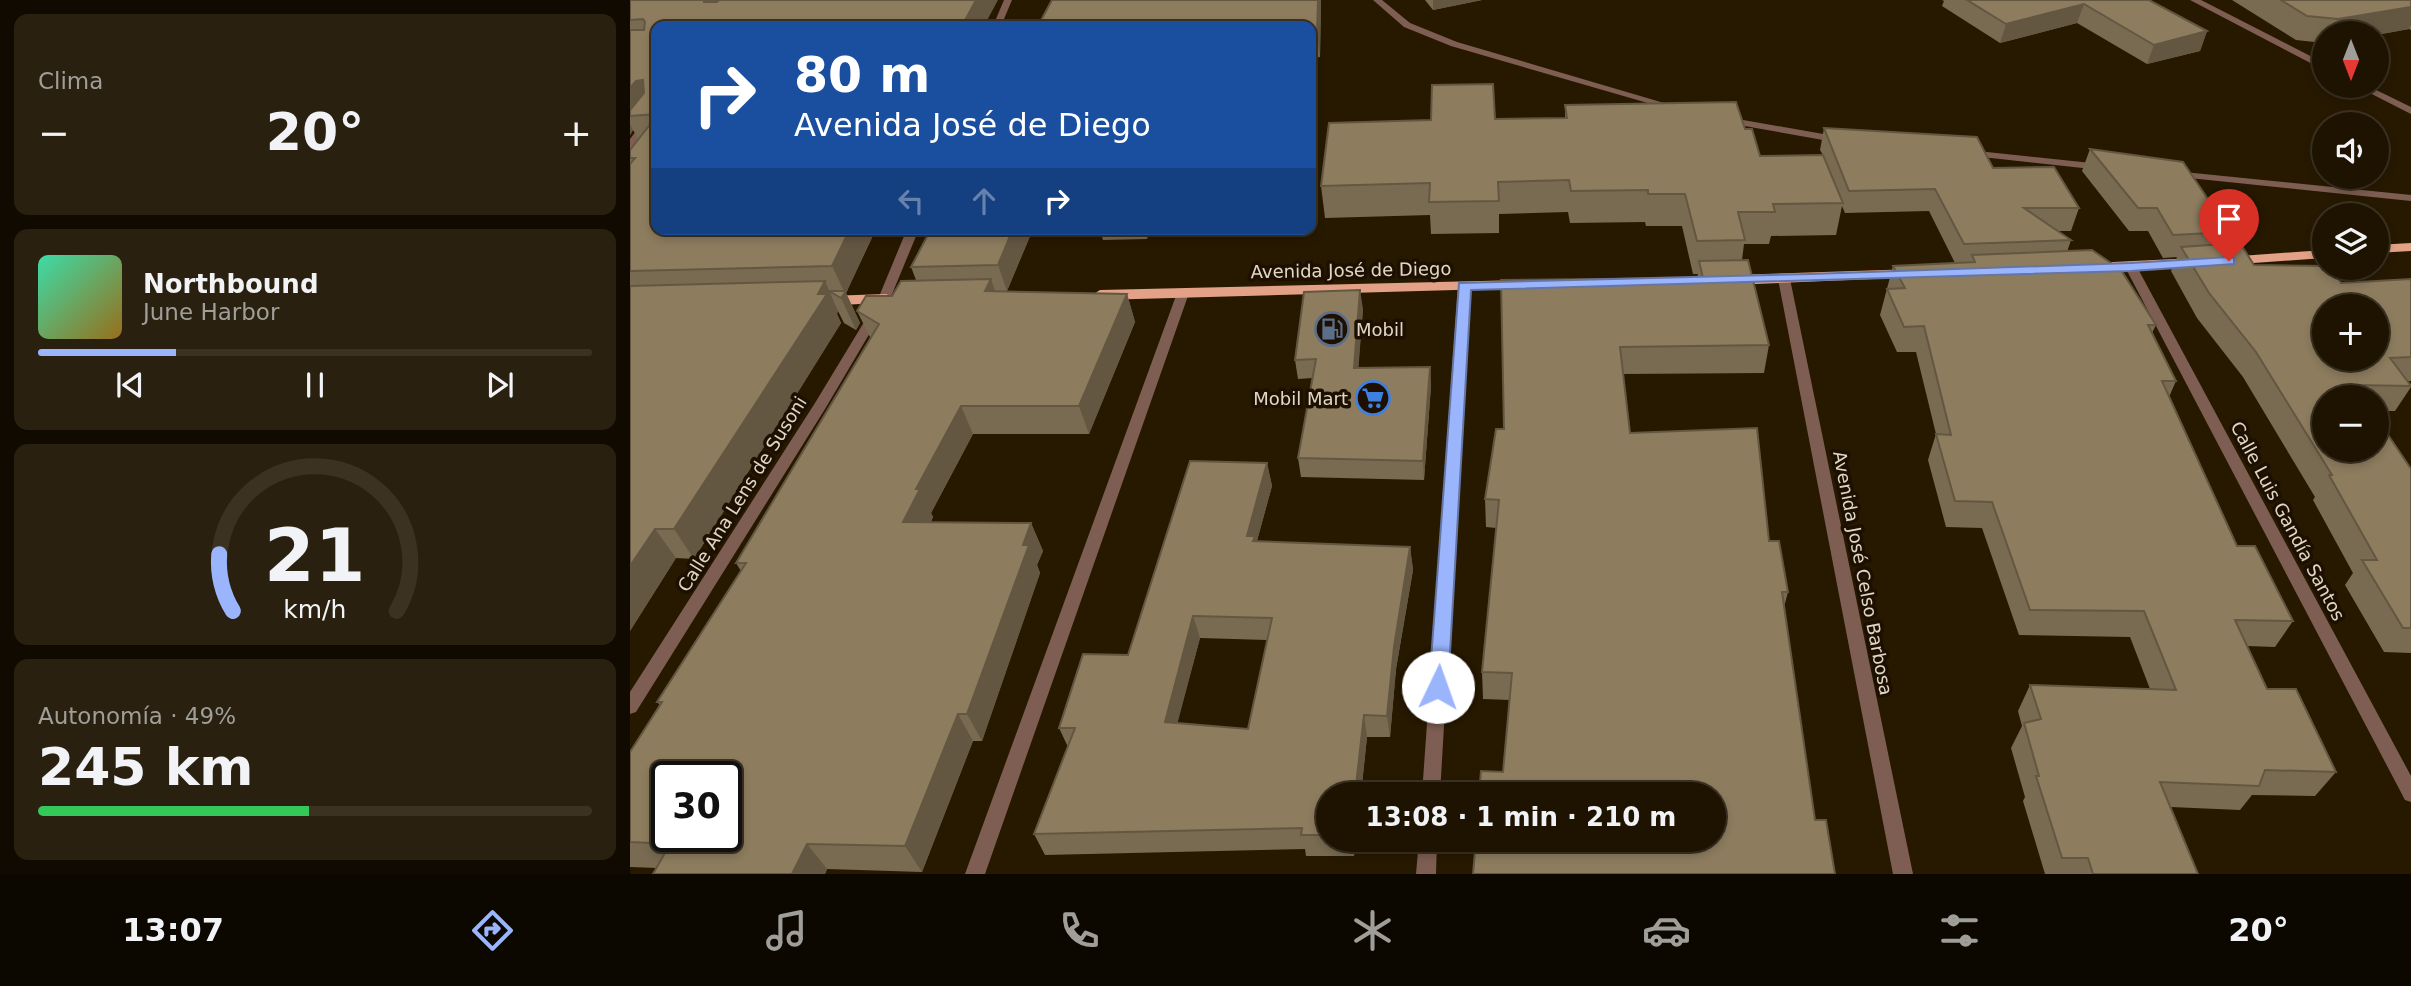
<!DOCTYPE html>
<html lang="es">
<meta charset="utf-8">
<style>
:root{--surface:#1d1300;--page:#2a200f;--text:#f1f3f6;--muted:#a09e99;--line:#3b3222;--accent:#9bb5fd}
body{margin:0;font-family:"DejaVu Sans",sans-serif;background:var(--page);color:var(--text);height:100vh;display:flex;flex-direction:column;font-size:26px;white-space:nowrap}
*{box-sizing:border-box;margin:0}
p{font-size:23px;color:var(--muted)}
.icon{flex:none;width:38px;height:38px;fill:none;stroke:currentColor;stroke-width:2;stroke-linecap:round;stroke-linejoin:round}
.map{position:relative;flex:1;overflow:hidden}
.panel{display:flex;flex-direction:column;gap:14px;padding:14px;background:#100a00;width:630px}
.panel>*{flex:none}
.hud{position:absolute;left:21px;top:21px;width:665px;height:214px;border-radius:14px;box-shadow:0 4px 10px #0003,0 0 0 2px var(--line);background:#1a4fa0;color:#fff;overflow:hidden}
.needle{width:46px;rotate:180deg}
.buttons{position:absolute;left:1682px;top:21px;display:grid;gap:14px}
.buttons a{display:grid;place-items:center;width:77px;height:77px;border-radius:50%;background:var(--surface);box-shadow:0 4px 10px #0003,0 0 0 2px var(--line);font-size:35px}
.speed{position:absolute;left:21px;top:761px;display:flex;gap:14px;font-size:35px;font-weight:700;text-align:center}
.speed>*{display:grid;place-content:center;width:91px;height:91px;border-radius:50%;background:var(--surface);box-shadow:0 4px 10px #0003,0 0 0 2px var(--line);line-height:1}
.speed .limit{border:4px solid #111;border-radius:10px;background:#fff;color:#111}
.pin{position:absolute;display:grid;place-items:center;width:60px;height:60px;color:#fff;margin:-72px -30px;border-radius:50% 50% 50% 0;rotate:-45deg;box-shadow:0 0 7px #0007}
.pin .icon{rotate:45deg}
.me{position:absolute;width:77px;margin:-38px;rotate:3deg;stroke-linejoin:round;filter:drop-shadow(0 0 5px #0008)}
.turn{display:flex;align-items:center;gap:24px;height:147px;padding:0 28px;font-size:32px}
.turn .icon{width:91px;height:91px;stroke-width:2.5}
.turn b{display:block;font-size:49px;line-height:60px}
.lanes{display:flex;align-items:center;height:66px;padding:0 28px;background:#0003;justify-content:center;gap:35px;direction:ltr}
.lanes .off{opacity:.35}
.big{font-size:52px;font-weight:600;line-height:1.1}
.panel .widget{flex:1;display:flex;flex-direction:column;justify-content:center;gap:10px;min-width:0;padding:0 24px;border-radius:14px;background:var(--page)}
.panel .dial{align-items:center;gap:0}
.dial svg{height:182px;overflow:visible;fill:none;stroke:var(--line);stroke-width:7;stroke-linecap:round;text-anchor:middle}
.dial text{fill:var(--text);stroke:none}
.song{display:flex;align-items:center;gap:21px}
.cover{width:84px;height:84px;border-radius:10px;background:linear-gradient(135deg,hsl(160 70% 55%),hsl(40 70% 35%))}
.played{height:7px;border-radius:4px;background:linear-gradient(90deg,var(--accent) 25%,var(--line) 25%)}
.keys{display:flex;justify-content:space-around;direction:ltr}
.heat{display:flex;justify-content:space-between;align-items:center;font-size:38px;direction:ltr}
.charge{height:10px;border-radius:5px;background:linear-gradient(90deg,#34c759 49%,var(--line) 0)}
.trip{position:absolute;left:686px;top:782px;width:410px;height:70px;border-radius:35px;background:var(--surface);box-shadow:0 4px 10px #0003,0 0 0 2px var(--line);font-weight:600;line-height:70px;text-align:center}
.tab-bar{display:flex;height:112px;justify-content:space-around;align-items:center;background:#0c0800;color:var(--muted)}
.tab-bar .icon{width:49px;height:49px}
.tab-bar .selected{color:var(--accent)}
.tab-bar b{font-size:32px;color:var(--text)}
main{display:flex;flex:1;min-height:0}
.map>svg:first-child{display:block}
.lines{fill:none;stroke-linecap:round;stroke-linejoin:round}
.service{fill:#7e5e52;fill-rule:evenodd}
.minor{fill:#7e5e52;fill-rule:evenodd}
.primary{fill:#e3a287;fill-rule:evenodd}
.wall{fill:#796b51;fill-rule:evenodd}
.shaded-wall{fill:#635742}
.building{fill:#8d7c5e;stroke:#635742;stroke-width:2;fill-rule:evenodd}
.route{fill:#9bb5fd;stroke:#6576a4;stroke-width:2}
.labels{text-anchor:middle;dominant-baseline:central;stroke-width:7;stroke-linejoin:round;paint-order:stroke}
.street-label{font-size:18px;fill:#e0d7c7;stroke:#1d1000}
.poi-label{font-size:18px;fill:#e0d7c7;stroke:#1d1000;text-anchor:start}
</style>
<main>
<section class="panel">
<div class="widget"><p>Clima</p>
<div class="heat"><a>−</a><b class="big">20°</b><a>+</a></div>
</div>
<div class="widget">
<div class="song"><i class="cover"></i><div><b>Northbound</b><p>June Harbor</p></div></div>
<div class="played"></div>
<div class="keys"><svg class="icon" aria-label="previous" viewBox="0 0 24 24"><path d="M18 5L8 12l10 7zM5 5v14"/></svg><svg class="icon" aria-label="pause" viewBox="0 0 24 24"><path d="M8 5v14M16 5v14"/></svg><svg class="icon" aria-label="next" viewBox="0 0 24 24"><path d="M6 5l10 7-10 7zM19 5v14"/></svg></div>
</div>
<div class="widget dial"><svg viewBox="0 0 100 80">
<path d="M14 69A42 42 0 1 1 86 69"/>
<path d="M14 69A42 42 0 0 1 8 44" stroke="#9bb5fd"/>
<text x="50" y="56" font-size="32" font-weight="700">21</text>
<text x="50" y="72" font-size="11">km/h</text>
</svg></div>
<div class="widget"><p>Autonomía · 49%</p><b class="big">245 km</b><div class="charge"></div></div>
</section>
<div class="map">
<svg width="1781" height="874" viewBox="0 0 1781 874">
<rect width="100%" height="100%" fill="#271900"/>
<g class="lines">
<path class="service" d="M743,0H752L780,23L827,42L1051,108L1042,110L821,46L774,27Z
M1096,117L1210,137L1215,140L1210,143L1092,122L1091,120Z
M1338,150L1471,164L1476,167L1471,170L1334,155L1333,153Z
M1544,171L1781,195V201L1540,176L1539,174Z"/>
<path class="minor" d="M374,0H382L371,26H363Z
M1560,0H1571L1694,63V70Z
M1726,86H1738L1781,107V114Z
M26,109V119L4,148L0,149V139L22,110Z
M277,229H289L260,299L195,409L6,712L0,714V692L185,403L248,299Z
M1501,263L1507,267L1781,776V802L1775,800L1495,267Z
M1154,275L1160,279L1283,874H1263L1148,279Z
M834,282L840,286L810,794H792L828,286Z
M553,289L559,293L355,874H335L547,293Z
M789,840H807L806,874H786Z"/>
<path class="primary" d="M1781,243V251L1746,253V245Z
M1694,250V258L1596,265L1589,261L1596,257Z
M1565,258L1573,263L1570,266L1463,273L1455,268L1463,263Z
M1285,269L1290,271L1293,274L1290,277L1100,285L1092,280L1100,275Z
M893,280L898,282L901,285L898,288L470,300L462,295L470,290Z
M256,294L261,296L264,299L261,302L197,306L189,301L197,296Z"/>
</g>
<path class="wall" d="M0,0L26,26V229H246L216,293L230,323L226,330L214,323L208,311L207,314L211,323L64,559L46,558L0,631V150L8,139L3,130L0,135Z
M691,0L690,57L681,58V26Z
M795,0H852L803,10Z
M1312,0H1519L1577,31L1570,51L1517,64L1447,23L1370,43L1312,6L1314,1Z
M1602,0H1781V30L1779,29L1746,35V33H1694V43L1666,40Z
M935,105L1115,129L1130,156L1193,155L1190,150L1194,128L1363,168L1449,208L1441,231H1427L1441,240L1437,252L1526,325L1522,333L1546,381L1539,397L1607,546L1663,621L1645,647L1617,646L1637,689L1706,772L1685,796L1622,795L1610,810L1541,807L1568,874H1415L1393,801L1395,797L1381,748L1392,726L1388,711L1400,685L1520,689L1500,637L1389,635L1352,528L1316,527L1298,460L1306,434L1286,352H1267L1250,315L1263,266L1325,263L1299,211L1215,213L1212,206L1206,235L1141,236L1139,244H1114L1112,260L1139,345L1134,373L993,374L1000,433L1139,541L1158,592L1154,607L1185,820L1205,874L873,772L880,700L853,699L852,672L866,528L856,527L855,499L873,429L1067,278L1068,274H1063L1052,226H1016L1015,222L940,223L938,212L869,214V233L801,234L800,215L695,218L691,186L865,119L935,118Z
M1460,149L1600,232L1594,244L1624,265L1711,283L1781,279V381H1777L1781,387L1765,411H1746V397H1694L1781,469V653L1754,652L1715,585L1723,573L1683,500L1685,497L1613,377L1567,318L1541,271L1547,257L1533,258L1518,231H1499L1452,171Z
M403,229L377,291H365L497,294L505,322L459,434H343L301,513L303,517L301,522L401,523L413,551L407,565L410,573L352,741H343L292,872L197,869L195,874H23L27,868L0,867V752L30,705L27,702L111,571L106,563L241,339L227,311L262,296L286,280L281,267Z
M470,229H520L517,239L473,240Z
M733,309L728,368L800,367L801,386L794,480L671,477L668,458L682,378L668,379L665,360Z
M637,463L642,486L627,541L780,547L783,570L766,669L760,737H737L731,794H698V840H726L724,856H676L675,849L415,855L404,834L438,747L429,728L498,655ZM570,638L637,640L618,729L547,723Z"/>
<path class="shaded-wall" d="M74,0H105L74,2Z
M346,0H368L354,26H332Z
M688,0H691L690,57L687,34Z
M803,0H852L803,10Z
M1454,4L1447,23L1370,43L1376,24Z
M1781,7V25L1779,29L1746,35V33H1701L1708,19Z
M1577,31L1570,51L1517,64L1524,45Z
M13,80L26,104L0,116V88L6,81Z
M0,124L3,130L0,135Z
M220,229H246L216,293L230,323L226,330L211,298L215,293L202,266Z
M383,229H403L377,291L368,265Z
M514,229H520L517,239Z
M361,279L370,306L355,291Z
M195,281L208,311L207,314L211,323L64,559L44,529L188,294Z
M730,290L733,309L727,387L724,368Z
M497,294L505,322L459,434L449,406Z
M800,367L801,386L794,480L793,461Z
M331,406L343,434L301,513L303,517L287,550L273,522L286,489Z
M637,463L642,486L626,544L617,536Z
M401,523L413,551L407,565L410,573L352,741L337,714L393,545Z
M25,529L46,558L0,631V566Z
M780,547L783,570L766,669L760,737L757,716L764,647Z
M563,616L570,638L542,744L535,722Z
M328,714L343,741L292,872L275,846Z
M734,715L737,737L731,794H725Z
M721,840H726L724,856Z
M177,844L197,869L195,874H162Z"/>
<path class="building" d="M0,0H74V2H87L89,0H346L332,26H26V114L0,116V110L14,93L13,80L6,81L0,88V30H14L15,22L13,19L0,20Z
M422,0H688L687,34H681V26H408Z
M1337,0H1519L1577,31L1524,45L1454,4L1376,24Z
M1651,0H1781V7L1708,19L1677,16Z
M863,84L865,119L937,118L935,105L1106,102L1115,129H1122L1130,156L1193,155L1213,203L1143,204L1145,212H1108L1115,240L1067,241L1055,194H1018V190L941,191L939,180L868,182L869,201L799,202L800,183L691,186L699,123L801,120L802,85Z
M26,117V229H220L202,266L0,271V164L5,158H0V150Z
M1194,128L1347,137L1363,168L1424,167L1449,208H1394L1441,240L1334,244L1305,189L1219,191Z
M1460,149L1553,162L1600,232L1543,235L1527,208H1508Z
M301,229H383L368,265L281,267Z
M1610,243L1624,265L1694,266V268H1701L1711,283L1781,279V357L1760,358L1781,386L1725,385L1733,397H1694V450H1746V417L1781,469V628H1773L1732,560H1747L1699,475H1702L1626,352L1579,293L1551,247ZM1694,306H1746V359H1694Z
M1462,250L1491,270L1526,325H1518L1546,381H1532L1607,546H1625L1663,621L1605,620L1637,689H1666L1706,772L1635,770L1629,786L1530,782L1568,874H1463L1458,858H1432L1406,776H1409L1394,723L1411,719L1400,685L1546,690L1514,611L1400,610L1362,502L1325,501L1306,434L1321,435L1294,326L1274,327L1257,289L1275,288L1263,266L1345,262L1342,255Z
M1118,260L1139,345L990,347L1000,433L1127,428L1139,541H1149L1158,592H1152L1185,820H1196L1205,874H843L846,840H1083V794H849L851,771L873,772L882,673L852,672L869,500L855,499L866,429H874L871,280L1073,278L1069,261Z
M361,279L355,291L497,294L449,406H331L286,489H290L273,522L401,523L393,545H399L337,714H328L275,846L177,844L162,874H23L40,844L0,842V752L32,702H27L116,563H106L249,324L227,311L236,296H262L271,281ZM37,777H96V836H37Z
M195,281L188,294H197L44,529H25L0,566V286Z
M730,290L724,368L800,367L793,461L668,458L686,359L665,360L674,292Z
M199,291H216L211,298Z
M560,461L637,463L617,536H625L623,541L780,547L764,647L757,716L734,715L725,794H698V835H671L672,828L404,834L445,728H429L453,654L498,655ZM563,616L642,618L618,729L535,722Z"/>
<path class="route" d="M1599,257L1604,258V264L1501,271L841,290L818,687L815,693L808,695L802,693L799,687L829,283L1181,274L1501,263Z"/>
<defs>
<g id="fuel-ring" transform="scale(1.75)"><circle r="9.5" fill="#1d1000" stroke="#5c6f8a" stroke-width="1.5"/><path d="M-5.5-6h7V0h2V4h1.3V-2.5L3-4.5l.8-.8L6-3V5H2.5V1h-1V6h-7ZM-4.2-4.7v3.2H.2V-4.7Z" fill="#5c6f8a"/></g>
<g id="supermarket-ring" transform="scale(1.75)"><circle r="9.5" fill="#1d1000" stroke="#3f7fe0" stroke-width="1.5"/><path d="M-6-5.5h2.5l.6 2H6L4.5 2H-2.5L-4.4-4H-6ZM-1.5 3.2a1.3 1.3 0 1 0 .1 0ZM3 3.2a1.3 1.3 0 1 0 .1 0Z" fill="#3f7fe0"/></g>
</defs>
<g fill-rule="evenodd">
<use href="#fuel-ring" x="702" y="329"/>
<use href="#supermarket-ring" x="743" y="398"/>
</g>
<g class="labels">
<g class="street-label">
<text transform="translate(721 270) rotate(-1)">Avenida José de Diego</text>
<text transform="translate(112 494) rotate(-58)">Calle Ana Lens de Susoni</text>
<text transform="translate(1658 521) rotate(62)">Calle Luis Gandía Santos</text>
<text transform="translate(1233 573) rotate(79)">Avenida José Celso Barbosa</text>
</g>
<g class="poi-label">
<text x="726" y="329">Mobil</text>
<text x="718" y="398" text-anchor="end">Mobil Mart</text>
</g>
</g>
</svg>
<div class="buttons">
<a><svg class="needle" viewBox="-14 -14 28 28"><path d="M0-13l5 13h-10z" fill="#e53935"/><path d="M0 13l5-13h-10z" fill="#a09e99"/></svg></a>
<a><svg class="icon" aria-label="sound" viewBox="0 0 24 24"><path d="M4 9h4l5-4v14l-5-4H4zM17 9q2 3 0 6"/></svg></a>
<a><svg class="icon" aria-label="layers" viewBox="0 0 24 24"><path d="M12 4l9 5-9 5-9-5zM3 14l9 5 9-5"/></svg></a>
<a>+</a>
<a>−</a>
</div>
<div class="speed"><div class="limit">30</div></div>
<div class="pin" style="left:1599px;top:261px;background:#d93025"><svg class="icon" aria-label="arrive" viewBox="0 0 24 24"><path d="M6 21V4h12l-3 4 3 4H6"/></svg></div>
<svg class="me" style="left:808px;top:687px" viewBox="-20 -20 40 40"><circle r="19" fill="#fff"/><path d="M0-13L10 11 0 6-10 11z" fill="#9bb5fd"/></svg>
<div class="trip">13:08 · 1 min · 210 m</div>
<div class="hud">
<div class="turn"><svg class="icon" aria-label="right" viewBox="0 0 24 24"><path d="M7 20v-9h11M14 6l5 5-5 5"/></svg><div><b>80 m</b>Avenida José de Diego</div></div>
<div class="lanes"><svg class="icon off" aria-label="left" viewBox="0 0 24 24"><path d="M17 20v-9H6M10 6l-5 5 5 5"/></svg><svg class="icon off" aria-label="ahead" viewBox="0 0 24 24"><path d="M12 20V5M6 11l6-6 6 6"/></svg><svg class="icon" aria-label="right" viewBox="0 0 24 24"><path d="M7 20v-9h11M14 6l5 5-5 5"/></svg></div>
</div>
</div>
</main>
<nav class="tab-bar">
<b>13:07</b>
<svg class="icon selected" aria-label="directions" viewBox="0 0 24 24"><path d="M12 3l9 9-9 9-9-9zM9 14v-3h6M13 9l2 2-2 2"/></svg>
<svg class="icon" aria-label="music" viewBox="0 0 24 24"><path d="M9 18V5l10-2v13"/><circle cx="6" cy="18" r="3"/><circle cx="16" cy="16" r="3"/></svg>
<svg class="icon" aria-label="phone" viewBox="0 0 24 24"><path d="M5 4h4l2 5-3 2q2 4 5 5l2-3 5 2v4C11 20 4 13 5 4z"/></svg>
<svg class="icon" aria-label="climate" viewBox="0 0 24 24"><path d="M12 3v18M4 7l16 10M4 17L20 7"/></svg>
<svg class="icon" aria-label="car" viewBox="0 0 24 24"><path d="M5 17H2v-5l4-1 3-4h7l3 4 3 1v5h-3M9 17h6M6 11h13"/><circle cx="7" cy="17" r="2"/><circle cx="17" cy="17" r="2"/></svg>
<svg class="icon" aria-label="filters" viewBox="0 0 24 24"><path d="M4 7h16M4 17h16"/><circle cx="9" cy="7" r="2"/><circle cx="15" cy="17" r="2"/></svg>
<b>20°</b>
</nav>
